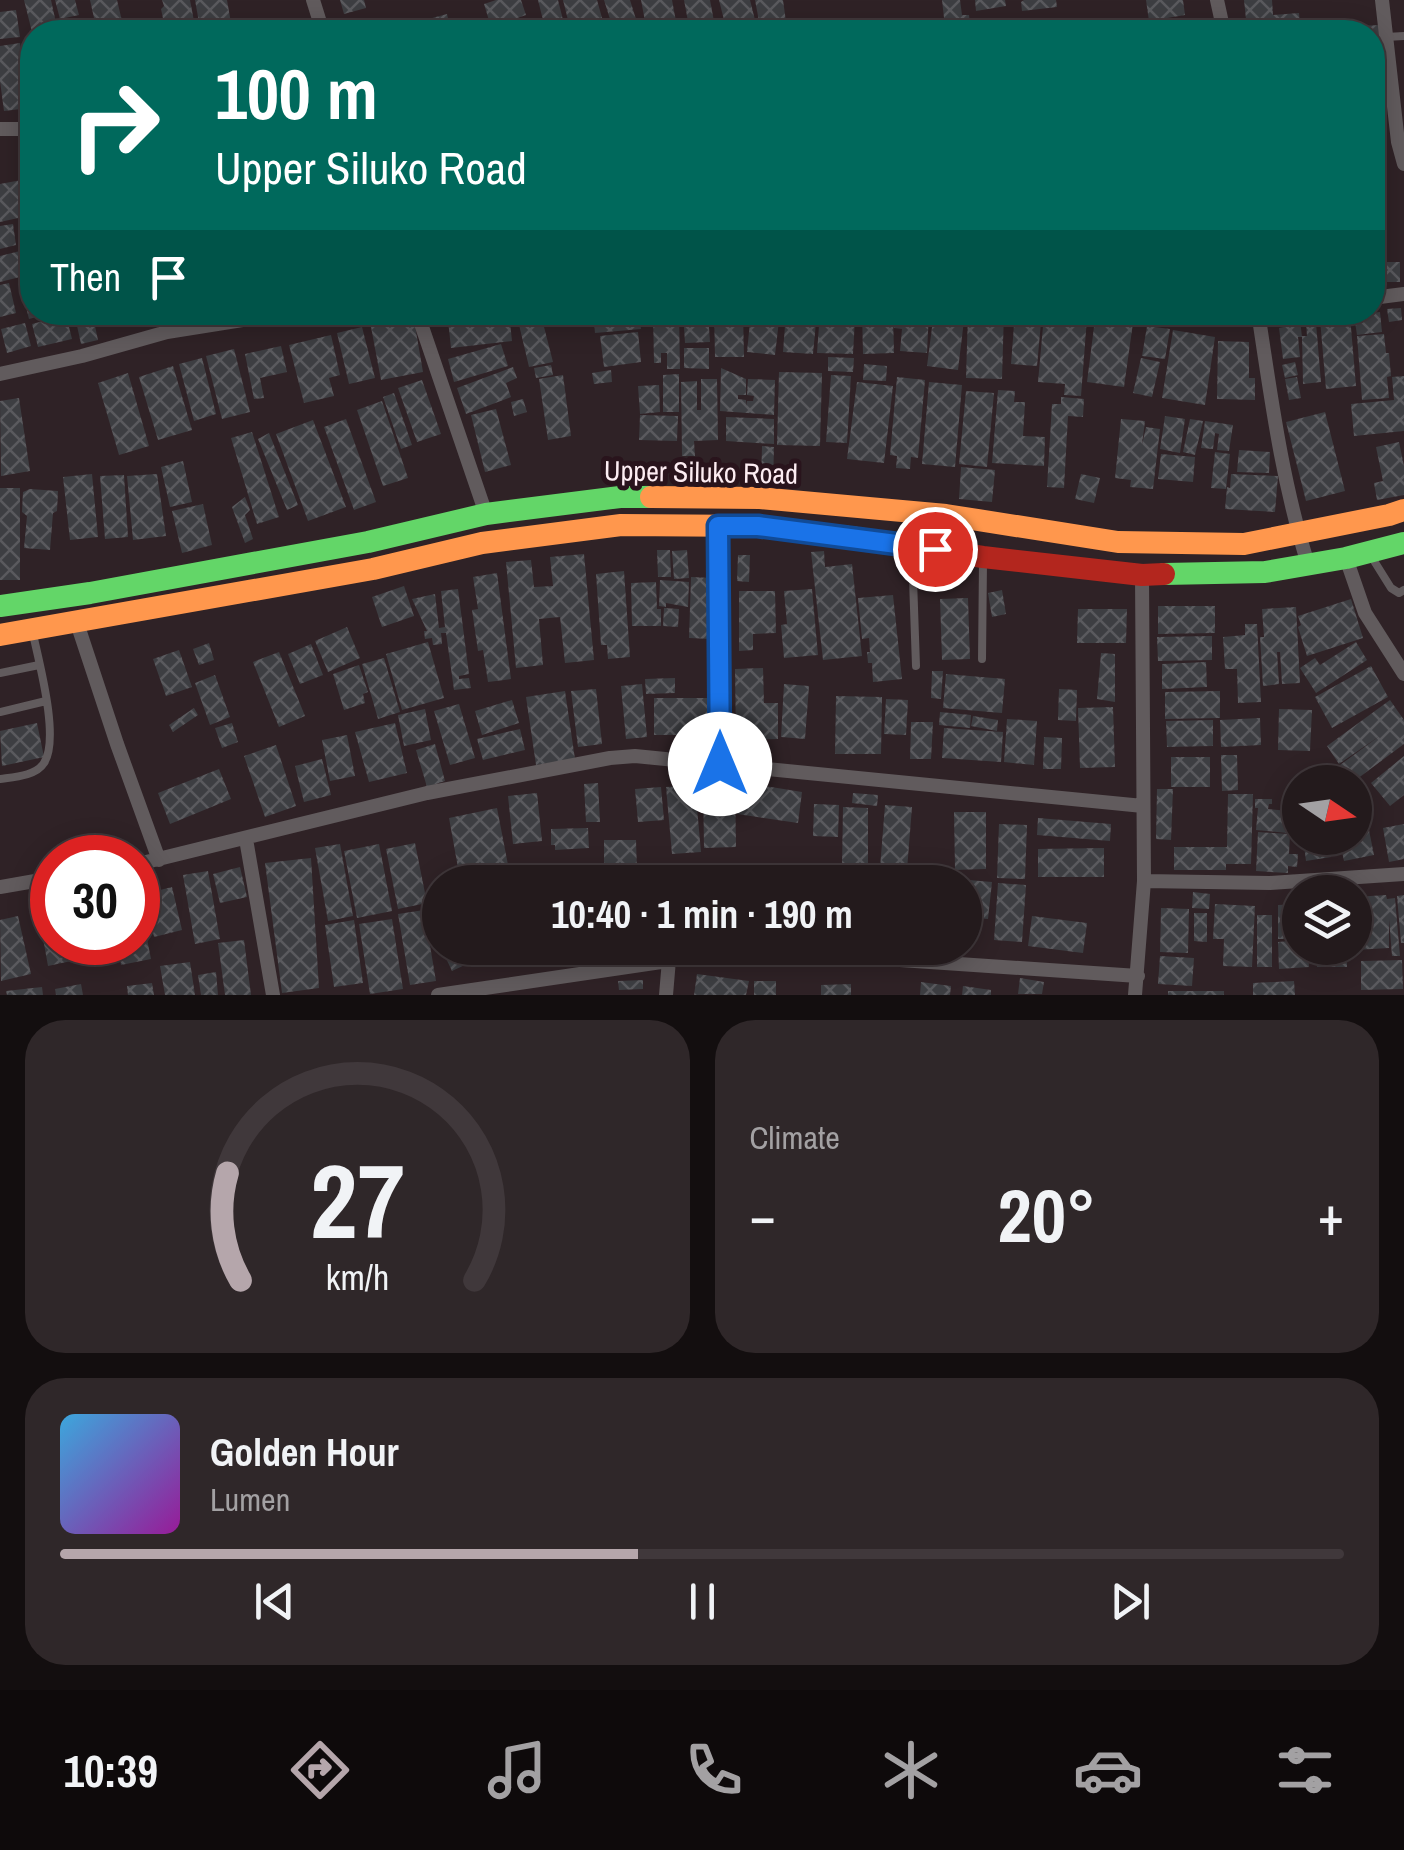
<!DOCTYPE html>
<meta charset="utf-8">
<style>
:root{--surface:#231a1c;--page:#2f2729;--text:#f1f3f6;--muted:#a3a1a3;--line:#40383b;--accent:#b5a6ab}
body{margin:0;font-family:"Archivo Narrow",sans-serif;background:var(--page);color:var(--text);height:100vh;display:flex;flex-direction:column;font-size:38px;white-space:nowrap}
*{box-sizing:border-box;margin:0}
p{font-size:32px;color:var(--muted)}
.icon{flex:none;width:55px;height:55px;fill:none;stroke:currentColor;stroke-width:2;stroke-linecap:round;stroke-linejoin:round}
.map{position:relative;height:995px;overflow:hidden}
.side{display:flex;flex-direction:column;gap:25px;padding:25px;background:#130e0f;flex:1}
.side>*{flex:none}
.guide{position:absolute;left:20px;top:20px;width:1365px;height:305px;border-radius:40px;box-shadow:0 5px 25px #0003,0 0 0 2px var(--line);background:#00695c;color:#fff;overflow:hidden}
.needle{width:65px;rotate:103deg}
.tools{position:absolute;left:1282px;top:765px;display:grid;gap:20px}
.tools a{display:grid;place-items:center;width:90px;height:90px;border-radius:50%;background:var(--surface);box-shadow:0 5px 25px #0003,0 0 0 2px var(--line);font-size:50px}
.speed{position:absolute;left:30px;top:835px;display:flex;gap:20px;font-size:50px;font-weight:700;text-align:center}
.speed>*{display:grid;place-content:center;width:130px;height:130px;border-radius:50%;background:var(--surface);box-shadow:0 5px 25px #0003,0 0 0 2px var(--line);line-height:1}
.speed .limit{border:15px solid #d22;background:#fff;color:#111}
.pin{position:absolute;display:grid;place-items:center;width:85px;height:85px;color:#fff;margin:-42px;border:5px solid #fff;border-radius:50%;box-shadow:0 2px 10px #0007}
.me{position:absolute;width:110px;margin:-55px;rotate:0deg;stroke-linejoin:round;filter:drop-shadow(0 0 8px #0008)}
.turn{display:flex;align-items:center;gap:35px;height:210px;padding:0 30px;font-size:45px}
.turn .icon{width:130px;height:130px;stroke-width:2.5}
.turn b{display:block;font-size:70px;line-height:85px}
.then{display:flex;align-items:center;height:95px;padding:0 30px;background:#0003;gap:20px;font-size:38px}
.big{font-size:75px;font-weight:700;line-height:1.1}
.side .widget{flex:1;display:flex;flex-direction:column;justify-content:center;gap:15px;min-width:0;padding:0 35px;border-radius:40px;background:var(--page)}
.side .dial{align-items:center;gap:0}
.dial svg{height:260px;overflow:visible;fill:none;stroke:var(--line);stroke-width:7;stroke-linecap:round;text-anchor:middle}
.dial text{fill:var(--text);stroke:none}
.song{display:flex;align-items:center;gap:30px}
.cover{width:120px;height:120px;border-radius:15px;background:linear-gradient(135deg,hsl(200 70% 55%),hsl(300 70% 35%))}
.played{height:10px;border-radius:5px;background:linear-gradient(90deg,var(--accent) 45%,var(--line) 45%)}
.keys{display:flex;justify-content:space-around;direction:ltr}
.heat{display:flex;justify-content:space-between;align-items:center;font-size:55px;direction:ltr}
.side .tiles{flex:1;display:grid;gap:25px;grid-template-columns:1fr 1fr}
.widget:last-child{grid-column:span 2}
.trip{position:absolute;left:422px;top:865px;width:560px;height:100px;border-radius:50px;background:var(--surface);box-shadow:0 5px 25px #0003,0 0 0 2px var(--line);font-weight:700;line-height:100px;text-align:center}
.tab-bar{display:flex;height:160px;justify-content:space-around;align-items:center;background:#0e0a0b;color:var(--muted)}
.tab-bar .icon{width:70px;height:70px}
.tab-bar .active{color:var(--accent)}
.tab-bar b{font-size:45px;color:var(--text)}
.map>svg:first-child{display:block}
.building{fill:url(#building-cross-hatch)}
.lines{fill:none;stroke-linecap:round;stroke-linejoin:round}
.lane{stroke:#615b5d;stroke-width:8}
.street{stroke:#615b5d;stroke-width:14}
.fast{stroke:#63d668;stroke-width:22}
.slow{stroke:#ff974d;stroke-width:22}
.jam{stroke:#b3261e;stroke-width:22}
.route-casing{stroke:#114b97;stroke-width:25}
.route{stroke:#1a73e8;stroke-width:18}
.labels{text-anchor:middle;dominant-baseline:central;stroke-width:10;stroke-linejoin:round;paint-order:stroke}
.street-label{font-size:28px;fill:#fdedf2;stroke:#29141c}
</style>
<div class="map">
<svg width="1404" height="995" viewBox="0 0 1404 995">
<defs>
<pattern id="building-cross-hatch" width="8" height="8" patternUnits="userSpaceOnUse" patternTransform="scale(2.5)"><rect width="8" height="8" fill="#3d3e42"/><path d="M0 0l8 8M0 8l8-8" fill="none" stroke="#5a5a5e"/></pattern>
</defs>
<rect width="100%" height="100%" fill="#2f2226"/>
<path class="building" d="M24,0H51L58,32H32Z
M55,0H75L79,15L60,19Z
M90,0H117L122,21L96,27Z
M162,0H190L194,21L165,28L161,9L164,6Z
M195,0H227L231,23L200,28Z
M340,0H364L366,8L344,14Z
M496,0H521L526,15L491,27L484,4Z
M538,0H558L566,32H546Z
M563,0H597L606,32H571Z
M604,0H630L640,32H614Z
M641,0H672L678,32H647Z
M684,0H710L716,32H690Z
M719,0H750L758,32H727Z
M755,0H783L787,29L761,32Z
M942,0H960L962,15H969L970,25L945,27Z
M975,0H1005L1006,6L976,11Z
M1024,0H1056L1057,7L1022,11L1021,2Z
M1146,0H1183L1185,15L1149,21Z
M1244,0H1272L1273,15L1299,13L1300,24L1247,29Z
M16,10L20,37L0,39V12Z
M447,14L451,32H424L421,21Z
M311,18L313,32H261L260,25Z
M1382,25L1383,54H1372V32H1327V27Z
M20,43L29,108L4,111L0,81V46Z
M1384,56L1385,73L1372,74V57Z
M1381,82L1383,100L1372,101V83Z
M32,178V215L0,222V184Z
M30,218L32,242L24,243L19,221Z
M13,224L16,245L0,249V226Z
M32,248V274L0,282V256Z
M1372,262H1400V282H1372Z
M32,279V312L48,314L29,319L20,283Z
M9,283L16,313L0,317V285Z
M1401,308L1402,320L1389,322L1387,309Z
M74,312H92L98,340L81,344Z
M104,312H143L144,316L107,324Z
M516,312H552L554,320L543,323L553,362L529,367Z
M593,312H639L641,329L595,333Z
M653,312H679L680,369H667V353H661V363H654Z
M683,312H708L710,342L685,343Z
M714,312H743L744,357H715Z
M751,312H780L775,355L747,352Z
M786,312H817L813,354L783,352Z
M820,312H838V319H855L853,354L817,353Z
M862,312H893L894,353L863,354Z
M895,312H929L927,353L900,351L902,329L894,328Z
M934,312H965L958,370L927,366Z
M968,312H1004L1002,379L966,378Z
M1015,312H1042L1037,366L1011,364Z
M1380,312L1382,332L1357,335L1354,315Z
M509,313L512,341L451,348L448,320Z
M413,314L423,372L381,380L371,327L384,319Z
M66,315L72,339L38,347L32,324Z
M1044,315L1087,318L1081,396L1064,395L1065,384L1038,382Z
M1350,316L1356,386L1326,389L1320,319Z
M1095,319L1133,323L1124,387L1087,382Z
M1300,320L1302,337H1298L1300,357L1283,359L1279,328L1289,326V321Z
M25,323L31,346L7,353L1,329Z
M1316,323L1321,382L1303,384L1302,336H1307L1306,324Z
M1147,326L1170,329L1165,359L1142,356Z
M362,327L375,378L349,384L337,333Z
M1173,330L1215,337L1205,405L1162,398Z
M638,332L641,362L604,367L600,336Z
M1384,334L1386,353H1389L1391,376L1387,377L1389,398L1362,400L1357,336Z
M331,335L340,375L329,378L334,396L304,403L289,345Z
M1218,341L1249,342V378H1255V400L1217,399Z
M501,344L508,366L454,382L448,359Z
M281,346L287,372L260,378L264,398L254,399L245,354Z
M684,348H709V369L684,368Z
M234,349L250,412L222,419L206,356Z
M828,357L854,358L853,372L828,371Z
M202,358L216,414L194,421L179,364Z
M1141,358L1160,362L1152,397L1133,393Z
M1295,362L1298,375L1285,378L1282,365Z
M864,364L887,366L886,381L863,380Z
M551,365L553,375L536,378L534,368Z
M173,366L192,430L158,440L139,377Z
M513,367L517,378L506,383L511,397L466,414L457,388Z
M721,368L746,379V395H738V399L746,400V406L747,401H753L754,396L747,395L748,379L775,380L774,415L720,411Z
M611,370L612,382L594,384L592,373Z
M779,372L822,373L820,446L777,445Z
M128,373L149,446L119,455L98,383Z
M679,374V412H663V375Z
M563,375L571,436L548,440L539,379Z
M831,375L851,376L847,443L826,442Z
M1404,376V431L1354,436L1351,404L1394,400L1392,377Z
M897,377L925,380L918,458L911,457L910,469L896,468L897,456L890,455Z
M1297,377L1301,398L1289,400L1285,379Z
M701,379H717L718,440L694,441L695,456H682L681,382L697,381V410H701Z
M422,380L441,434L417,442L398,388Z
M857,382L893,386L884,463L847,459Z
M929,382L962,385L955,467L922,464Z
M659,385L660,412L640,414L638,386Z
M998,390L1015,391L1014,402H1025L1023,436L1045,437L1044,466L992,463Z
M966,391L994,393L987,467L959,464Z
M394,393L412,445L401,449L383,397Z
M1061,397L1084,399L1083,417L1068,416L1064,488L1047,487L1052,404H1061Z
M19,398L30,471L1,476L0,401Z
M523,399L527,412L514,416L511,402Z
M382,401L408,478L383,486L357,410Z
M496,409L511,465L485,472L471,415Z
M1325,412L1345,491L1306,501L1286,422Z
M640,415L678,416L677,441L639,440Z
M1165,416L1185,419L1180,453L1160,449Z
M726,417L774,419V444L726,441Z
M346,419L376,502L354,510L324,427Z
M1121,419L1145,421L1142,445L1146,427L1160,429L1153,489L1130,487L1131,480L1115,478Z
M1190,419L1203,421L1195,455L1183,452Z
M313,420L346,507L308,521L276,434Z
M1205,421L1233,425L1229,451L1217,450L1219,434L1215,433L1213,449L1201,448Z
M252,432L279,517L257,524L231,438Z
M269,433L298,505L287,510L258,439Z
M1399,442L1404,466V495L1377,500L1374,483L1383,481L1376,447Z
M762,446L774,447L773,485H761Z
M1239,450L1270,452L1269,473L1237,472Z
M1215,452L1230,454L1226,489L1211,488Z
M1161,454L1195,457L1193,482L1158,479Z
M183,461L192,502L170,507L161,467Z
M961,467L995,470L992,502L959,499Z
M92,474L98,537L70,540L63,477Z
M157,474L166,536L133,540L127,476Z
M1081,474L1100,478L1094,503L1075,499Z
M1231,474L1278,476L1275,512L1225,509L1227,487L1230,488Z
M124,475L128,537L105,539L100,476Z
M0,488H20V580H0Z
M30,489L58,491L57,511L53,513L50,550L24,548L27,516L22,512L23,492Z
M245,497L250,510L245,515L253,539L245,543L232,507Z
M203,504L212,545L182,553L172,511Z
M657,550H670L671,577H658Z
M687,550L689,578L674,579L672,551Z
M824,551L825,567L852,564L862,656L823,660L811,552Z
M584,554L594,660L565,663L560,617L539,619L543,665L516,668L506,562L531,560L534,587L553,586L550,557Z
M738,555H750L749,582L737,581Z
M624,571L630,657L608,659L607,645H601L596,574Z
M497,573L511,679L488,682L483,650L478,651L472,610L478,609L473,577Z
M691,577L713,578L711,639L689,638Z
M660,580L689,582L688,607L666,603V607L659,606Z
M656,582L657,609H661V626H632L631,583Z
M404,586L414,616L382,627L372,597Z
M458,589L469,674L459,676V679L469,678L471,688L454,690L446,633H441L442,644L433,645L432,638L425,639L424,631H427L412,599L435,594L439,628L445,627L441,591Z
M812,589L818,655L784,658L781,625L787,624L784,591Z
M1002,590L1006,614L992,617L988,593Z
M739,591H775L776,633L753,634V650L739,651Z
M893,595L902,679L873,682L872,663H868L867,652H870L869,638L862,639L858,598Z
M968,598L970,659L942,660L940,599Z
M1351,599L1363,638L1307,656L1298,627L1301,625L1298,616Z
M1158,606H1215V633L1158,634Z
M1296,607L1300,683L1282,684L1280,652H1277L1279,684L1263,686L1260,637H1264L1262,609Z
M664,608L679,609L678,627L663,626Z
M1078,609H1127L1126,643H1077Z
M1245,624H1257L1261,702L1238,703L1237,669H1225L1223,637L1245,635Z
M347,627L360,658L328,672L315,641Z
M1212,636V660L1158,661L1157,637Z
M428,642L444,698L402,710L386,654Z
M1356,642L1367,660L1316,693L1300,668L1315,658L1320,665Z
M209,643L214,660L199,665L193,649Z
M311,644L323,675L300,684L288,654Z
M179,650L192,687L166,696L153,659Z
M279,652L305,716L279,727L253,662Z
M1101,653L1115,654V702L1097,699Z
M384,658L400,712L378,719L362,664Z
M1206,662L1207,687L1162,689V664Z
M359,665L368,692L363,694L365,703L344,710L333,674Z
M1371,666L1388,697L1332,728L1315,697Z
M763,668L764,703H778V739L736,740L735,669Z
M932,671H943L941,699L931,698Z
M946,674L1005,679L1002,713L943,708Z
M215,675L230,717L210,725L195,683Z
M675,678V693L646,694L645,679Z
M642,684L647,737L626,739L621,686Z
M784,684L809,686L805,739L781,737Z
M596,689L602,744L578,747L571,691Z
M1059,689L1077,690L1076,721L1058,720Z
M565,691L575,759L536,765L526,697Z
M1220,691V718L1165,719V692Z
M836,696L882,697L881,754H835Z
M654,698H714L713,735H654Z
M886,699L908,700L906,735L884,734Z
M512,700L519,723L482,735L475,711Z
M1390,700L1404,720V744L1353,782L1340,765L1381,735L1339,764L1327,746Z
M459,704L475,758L450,765L434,711Z
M1113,707L1115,767L1080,768L1078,708Z
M194,708L198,715L173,732L169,725Z
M425,709L431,740L404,746L398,715Z
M1279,709L1312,710L1310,751L1278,750Z
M940,712L971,715L970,728L939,725Z
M973,716L998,720L997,731L971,726Z
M1260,718L1261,745L1221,747L1220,720Z
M1007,719L1037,721L1034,765L1004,762Z
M1213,720V746L1167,747L1166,721Z
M911,722H933L931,759H910Z
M37,723L44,757L2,766L0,731Z
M232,723L238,742L222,748L215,728Z
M395,723L407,773L369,782L355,732Z
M944,728L1003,732L1001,762L942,758Z
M520,729L525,750L483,760L477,739Z
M347,735L355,776L330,781L322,740Z
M1044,737L1062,738L1061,769H1043Z
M435,744L445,781L427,787L416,750Z
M276,745L296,806L265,817L244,756Z
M1221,755H1237L1238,790L1222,791Z
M1404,756V795L1390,806L1371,783Z
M1171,757H1210V787H1171Z
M322,759L331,795L304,802L295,766Z
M219,769L231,799L170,824L158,793Z
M735,779L736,847L704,848L703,780Z
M741,782L802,792L798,823L737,814Z
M598,783L600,822H586L584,784Z
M695,785L701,852L672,854L666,787Z
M661,787L664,820L638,822L635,789Z
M1157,789H1173L1171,840L1156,839Z
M1361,790L1374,855L1344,861L1339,838H1355V791Z
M537,793L542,841L513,844L508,796Z
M853,793L878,795L877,806L852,803Z
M1228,794H1253L1251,864H1226V870H1174V847H1227Z
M1255,799H1272V804H1269L1268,809L1289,811L1287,833L1256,830L1258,808H1255Z
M814,804L839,805L838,837L813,836Z
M885,805L912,807L907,870L880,868Z
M843,807L868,808V867H842Z
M497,808L509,870L460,879L449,818Z
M954,812H986V869L955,870Z
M1038,818L1111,824L1110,841L1037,835Z
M999,824L1027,825L1025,879L997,878Z
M1404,824V859L1389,862L1383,828Z
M588,828L589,848L555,850V845H551V829Z
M1258,832L1290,834L1289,854H1298L1297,867L1288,866V873L1256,871Z
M1303,838H1329L1331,857L1306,861Z
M604,840H636L637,870H604Z
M415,843L427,903L398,909L386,849Z
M340,844L353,916L328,921L315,848Z
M379,844L392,911L357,918L344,851Z
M1104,848V877H1038V849Z
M311,858L319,988L282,993L265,863Z
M240,867L247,897L220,903L213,874Z
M657,867L686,868V882H657Z
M695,869L710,871L709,882H694Z
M208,871L220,939L195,944L183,875Z
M807,875L835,878L834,882H807Z
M908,875L951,876V882H907Z
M621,876L649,877V882H621Z
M957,879L992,882L988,919L965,917V882H957Z
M998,883L1026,885L1022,942L994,940Z
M172,887L182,930L154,937L144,894Z
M1193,892L1210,894L1209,909L1192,908Z
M1386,895L1387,899L1395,898L1400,956H1392L1389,919V948L1355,950V897Z
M1404,895V943H1401L1397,896Z
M138,898H139L151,959L121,965L117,942H138Z
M1215,904L1255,906L1252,967L1223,966L1224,939H1213Z
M1300,904V939H1278V905Z
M440,905V942H438L432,907Z
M1161,908L1189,909L1188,953L1160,952Z
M52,909V942H73L76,960L48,966L38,911Z
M424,910L436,981L410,985L398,914Z
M1194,913H1207V942L1194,941Z
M1257,915H1272V967H1257Z
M18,916L31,974L1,981L0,920Z
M1032,916L1087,923L1083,953L1028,946Z
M392,919L403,989L370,994L359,924Z
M354,920L363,983L334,987L325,925Z
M244,940L251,995H225L218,943Z
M1300,940V948H1308L1309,967L1279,969L1278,942Z
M82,942H109L113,958L87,965Z
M441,948H508L510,953L488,959L482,957L452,971Z
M1317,948H1347V967H1317Z
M1160,956L1194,958L1192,986L1158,984Z
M1402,960L1403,989L1361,990V961Z
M190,962L195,995H165L160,966Z
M216,972L218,995H201L198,975Z
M697,974L749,981L746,995H694Z
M1020,978L1044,982L1042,994H1018Z
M643,980V989L619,990L618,981Z
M754,981H776V995H754Z
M1294,981L1295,995H1253V983Z
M921,982L951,986L950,995H920Z
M152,983L154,995H128L127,986Z
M81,984L83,995H56L55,989Z
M851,984V995H821V985Z
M963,986L991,990V995H962Z
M42,987L43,995H7L6,991Z
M1168,991H1224V995H1168Z"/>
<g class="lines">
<path class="lane" d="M1386,37L1404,36
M912,550L916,666
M1371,556L1391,588L1399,593L1404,590
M982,659L983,562
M0,673L39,665
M0,712L46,701
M0,779C14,777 36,776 44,763C60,739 39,662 33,634"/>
<path class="street" d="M313,0L323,32
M1217,0L1224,32
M1382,0L1398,142L1404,164
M950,32H1015
M0,129H32
M1372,298L1404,294
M163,312L167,332
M417,312L486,514
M1258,312C1271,397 1282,482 1308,564
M0,374L82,356L167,332L293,312
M718,526L719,764
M1346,558L1365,613L1404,674
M77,623L117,744L159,860
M246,839L273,995
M138,864L427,793L610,758L635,756L1143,806
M1144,881L1270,883L1404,874
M0,887L52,878
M438,995L695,957L900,960L1138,976
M666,995L669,960
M1135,995L1144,881L1142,575"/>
<path class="fast" d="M1164,574L1265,572L1346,558L1404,543
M0,606L90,593L368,542L486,514L620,497H651"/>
<path class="slow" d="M651,497L760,498L946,515L1118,542L1244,544L1389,515L1404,510
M0,635L373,569L482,543L621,525L758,526L857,538"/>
<path class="jam" d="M857,538L983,557L1142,575L1164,574"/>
</g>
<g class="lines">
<g class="route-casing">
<path id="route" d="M720,764L718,526H758L935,549"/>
</g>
<use href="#route" class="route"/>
</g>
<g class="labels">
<g class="street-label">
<text transform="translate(701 472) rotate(1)">Upper Siluko Road</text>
</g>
</g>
</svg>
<div class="tools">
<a><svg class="needle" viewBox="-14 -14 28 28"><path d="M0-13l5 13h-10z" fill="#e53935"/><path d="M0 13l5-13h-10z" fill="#a3a1a3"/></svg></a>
<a><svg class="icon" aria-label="layers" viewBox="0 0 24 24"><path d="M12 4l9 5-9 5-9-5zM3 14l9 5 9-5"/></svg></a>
</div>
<div class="speed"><div class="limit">30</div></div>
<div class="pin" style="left:935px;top:549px;background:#d93025"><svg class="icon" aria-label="arrive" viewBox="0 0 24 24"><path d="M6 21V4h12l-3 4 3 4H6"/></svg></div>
<svg class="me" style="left:720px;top:764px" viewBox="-20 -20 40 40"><circle r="19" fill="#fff"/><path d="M0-13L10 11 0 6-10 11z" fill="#1a73e8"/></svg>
<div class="trip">10:40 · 1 min · 190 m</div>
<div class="guide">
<div class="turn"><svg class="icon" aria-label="right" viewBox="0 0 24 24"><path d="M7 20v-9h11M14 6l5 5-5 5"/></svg><div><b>100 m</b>Upper Siluko Road</div></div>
<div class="then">Then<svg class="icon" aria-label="arrive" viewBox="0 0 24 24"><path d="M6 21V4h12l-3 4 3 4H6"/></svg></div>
</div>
</div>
<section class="side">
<div class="tiles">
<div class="widget dial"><svg viewBox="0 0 100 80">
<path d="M14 69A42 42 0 1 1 86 69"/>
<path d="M14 69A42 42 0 0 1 10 36" stroke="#b5a6ab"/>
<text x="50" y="56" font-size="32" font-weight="700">27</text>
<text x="50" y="72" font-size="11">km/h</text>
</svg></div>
<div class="widget"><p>Climate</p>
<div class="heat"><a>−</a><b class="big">20°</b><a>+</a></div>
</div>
<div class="widget">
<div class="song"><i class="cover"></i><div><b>Golden Hour</b><p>Lumen</p></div></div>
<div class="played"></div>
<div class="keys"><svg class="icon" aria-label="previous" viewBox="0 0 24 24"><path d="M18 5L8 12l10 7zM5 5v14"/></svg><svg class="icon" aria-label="pause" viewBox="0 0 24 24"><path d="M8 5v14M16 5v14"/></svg><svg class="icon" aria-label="next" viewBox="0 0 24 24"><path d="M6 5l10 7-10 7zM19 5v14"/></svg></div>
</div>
</div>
</section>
<nav class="tab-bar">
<b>10:39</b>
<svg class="icon active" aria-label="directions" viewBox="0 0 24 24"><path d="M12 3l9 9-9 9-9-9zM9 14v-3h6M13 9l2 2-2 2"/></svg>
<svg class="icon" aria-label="music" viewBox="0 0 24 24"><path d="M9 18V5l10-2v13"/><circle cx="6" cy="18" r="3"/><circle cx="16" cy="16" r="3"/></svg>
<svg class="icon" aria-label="phone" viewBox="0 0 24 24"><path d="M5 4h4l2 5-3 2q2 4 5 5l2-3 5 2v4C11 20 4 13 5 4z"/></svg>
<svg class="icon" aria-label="climate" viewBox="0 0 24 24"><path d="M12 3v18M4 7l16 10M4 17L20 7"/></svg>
<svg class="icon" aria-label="car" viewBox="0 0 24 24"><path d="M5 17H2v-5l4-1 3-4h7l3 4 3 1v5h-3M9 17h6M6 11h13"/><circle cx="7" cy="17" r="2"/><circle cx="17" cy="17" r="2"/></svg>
<svg class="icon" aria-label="filters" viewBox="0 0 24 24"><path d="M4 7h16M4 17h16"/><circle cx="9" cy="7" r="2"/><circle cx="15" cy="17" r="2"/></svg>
</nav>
